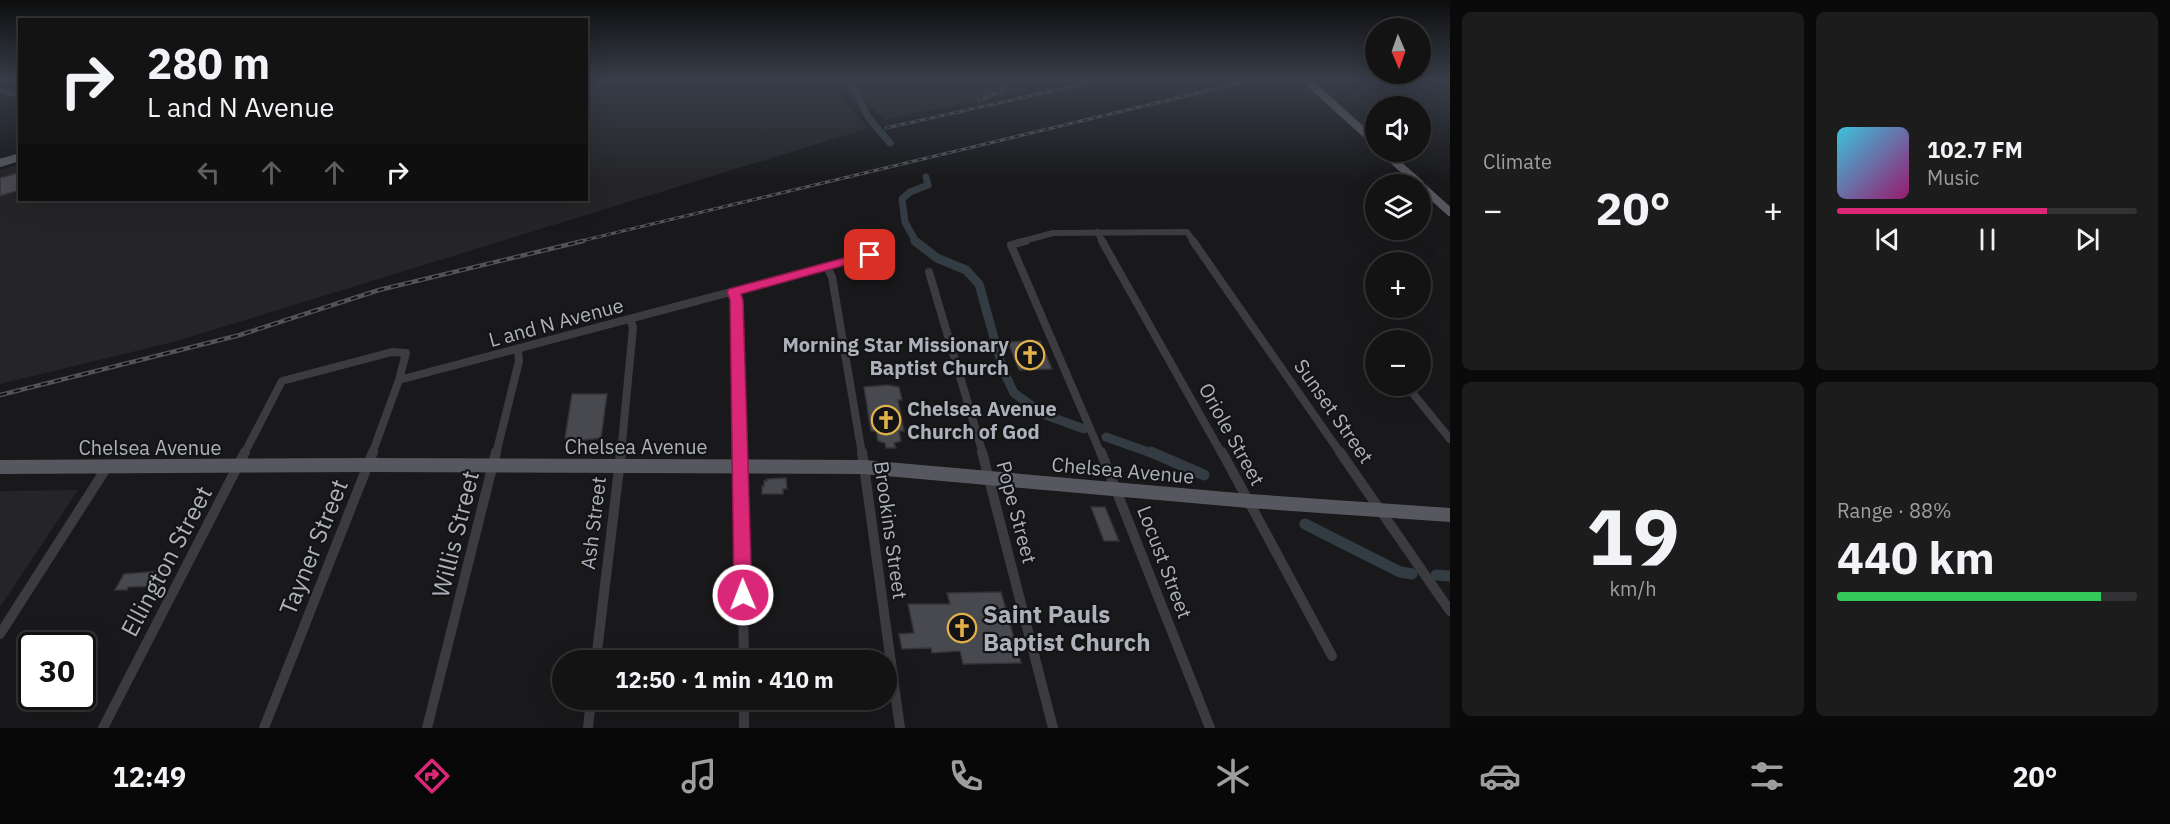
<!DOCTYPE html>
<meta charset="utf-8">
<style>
:root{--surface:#131314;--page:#1c1c1d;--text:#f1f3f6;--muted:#9d9ea0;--line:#323234;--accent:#db2777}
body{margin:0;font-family:"IBM Plex Sans",sans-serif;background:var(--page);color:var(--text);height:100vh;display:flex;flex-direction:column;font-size:22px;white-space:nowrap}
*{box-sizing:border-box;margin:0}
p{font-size:20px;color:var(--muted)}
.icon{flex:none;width:33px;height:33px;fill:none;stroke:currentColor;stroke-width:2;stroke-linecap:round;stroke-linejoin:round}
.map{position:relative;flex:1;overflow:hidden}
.sheet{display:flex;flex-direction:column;gap:12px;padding:12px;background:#0a0a0b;width:720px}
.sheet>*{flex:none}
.guide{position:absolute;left:18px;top:18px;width:570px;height:183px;border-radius:0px;box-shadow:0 6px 24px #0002,0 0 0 2px var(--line);background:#131314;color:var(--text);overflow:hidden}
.needle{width:39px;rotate:178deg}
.tools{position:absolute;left:1365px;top:18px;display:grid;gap:12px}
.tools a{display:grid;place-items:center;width:66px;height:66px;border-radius:50%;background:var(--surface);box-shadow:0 6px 24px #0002,0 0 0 2px var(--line);font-size:30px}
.speed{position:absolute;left:18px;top:632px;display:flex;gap:12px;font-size:30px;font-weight:700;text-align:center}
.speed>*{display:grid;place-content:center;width:78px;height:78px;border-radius:50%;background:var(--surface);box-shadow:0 6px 24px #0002,0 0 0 2px var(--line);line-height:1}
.speed .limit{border:3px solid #111;border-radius:9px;background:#fff;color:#111}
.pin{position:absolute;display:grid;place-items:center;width:51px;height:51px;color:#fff;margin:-26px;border-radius:12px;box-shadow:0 3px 9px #0006}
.me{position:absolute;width:66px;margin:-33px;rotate:359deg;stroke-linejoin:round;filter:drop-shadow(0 0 4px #0008)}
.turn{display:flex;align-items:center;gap:21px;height:126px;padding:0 30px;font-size:27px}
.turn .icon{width:78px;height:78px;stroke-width:2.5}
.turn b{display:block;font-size:42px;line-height:51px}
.lanes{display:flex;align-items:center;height:57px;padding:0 30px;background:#0003;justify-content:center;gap:30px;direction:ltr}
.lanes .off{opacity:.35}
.big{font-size:45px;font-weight:700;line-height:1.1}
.sheet .card{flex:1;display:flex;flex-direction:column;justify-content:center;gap:9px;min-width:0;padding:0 21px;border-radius:9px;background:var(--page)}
.sheet .dial{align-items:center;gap:0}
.dial b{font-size:78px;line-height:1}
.song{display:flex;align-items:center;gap:18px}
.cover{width:72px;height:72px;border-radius:9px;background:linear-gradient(135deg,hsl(190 70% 55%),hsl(320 70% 35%))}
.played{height:6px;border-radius:3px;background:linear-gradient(90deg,var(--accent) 70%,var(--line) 70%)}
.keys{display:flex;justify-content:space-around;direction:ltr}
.heat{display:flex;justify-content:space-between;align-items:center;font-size:33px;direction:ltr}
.charge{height:9px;border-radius:4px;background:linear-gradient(90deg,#34c759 88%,var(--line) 0)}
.sheet .tiles{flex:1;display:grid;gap:12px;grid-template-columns:repeat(2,1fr)}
.trip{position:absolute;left:552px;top:650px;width:345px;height:60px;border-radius:30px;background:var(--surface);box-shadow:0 6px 24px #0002,0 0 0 2px var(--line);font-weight:700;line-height:60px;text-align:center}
.tabs{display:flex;height:96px;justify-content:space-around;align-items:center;background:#080808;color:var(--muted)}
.tabs .icon{width:42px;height:42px}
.tabs .current{color:var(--accent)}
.tabs b{font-size:27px;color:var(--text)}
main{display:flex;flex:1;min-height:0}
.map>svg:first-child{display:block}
.built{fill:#252528}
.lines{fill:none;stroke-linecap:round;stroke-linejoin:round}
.canal-far2{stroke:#333c43;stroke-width:7}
.canal-far1{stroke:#333c43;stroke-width:9}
.canal{stroke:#333c43;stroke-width:11}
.building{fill:#48494e;stroke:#343337;stroke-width:1.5}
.minor-far2{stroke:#3b3b40;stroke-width:6}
.minor-far1{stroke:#3b3b40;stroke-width:8}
.minor{stroke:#3b3b40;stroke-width:10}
.major-far1{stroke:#57585f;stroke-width:8}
.major{stroke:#57585f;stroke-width:14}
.rail-far1-casing{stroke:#525359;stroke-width:3}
.rail-casing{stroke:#525359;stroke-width:4.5}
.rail-far1{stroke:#141416;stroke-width:1.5;stroke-dasharray:5;stroke-linecap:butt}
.rail{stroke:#141416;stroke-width:2;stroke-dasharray:7;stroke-linecap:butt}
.route{fill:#db2777;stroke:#8e194d;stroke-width:1.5}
.labels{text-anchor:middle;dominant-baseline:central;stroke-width:4.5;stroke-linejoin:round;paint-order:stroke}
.street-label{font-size:20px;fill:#adb1ba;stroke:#141416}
.poi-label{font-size:20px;font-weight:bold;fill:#adb1ba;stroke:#141416;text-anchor:end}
.near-street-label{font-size:24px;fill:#adb1ba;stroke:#141416}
.near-poi-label{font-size:24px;font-weight:bold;fill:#adb1ba;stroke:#141416;text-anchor:start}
</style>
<main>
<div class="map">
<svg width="1450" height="728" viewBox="0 0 1450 728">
<rect width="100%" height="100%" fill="#19191b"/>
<path class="built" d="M587,79H830L837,94L869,128L177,341L0,384V170L19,164L20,200H586Z
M857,79H1081L885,120L862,98Z
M78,490L0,607V491Z"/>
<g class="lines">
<path class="canal-far2" d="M849,79L868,117L890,143
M916,242L905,222L902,199L910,192L928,185L926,177"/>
<path class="canal-far1" d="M915,241L937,258L966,270L979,284L1003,370L1014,393L1043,414L1084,429
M1106,437L1154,454"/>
<path class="canal" d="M1151,452L1204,475
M1305,524L1400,572L1412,574
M1436,575L1450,576"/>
</g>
<path class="building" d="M20,172V190L0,196V178Z
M1040,341L1052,369L1019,370L1008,342Z
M887,385L899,387L902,400H898L904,431H899L901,441L894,443L896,448H886L885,443L878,441L876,431H871L864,387Z
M572,394H607L601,438L576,441V439L565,438Z
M786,478L787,489H783V494H762V486H764V481H767V479Z
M1091,507H1105L1119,541H1104Z
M171,570L164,586L128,587L127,590H115L124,574Z
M1001,592L1021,663L963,664L960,651L932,653L931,648L902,649L899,634L914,633L908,604H950L947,593Z"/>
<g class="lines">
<path class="minor-far2" d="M0,90L20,96
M1097,232L1103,242
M1020,242L1053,233L1187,232L1194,242"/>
<path class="minor-far1" d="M1026,241L1011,245L1101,454
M1102,241L1222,454
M1193,241L1341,454
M827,267L832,277L862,454
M929,272L983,454
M733,292L737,300L740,454
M399,380L870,255
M1407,386L1450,439
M244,454L282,381L392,352L406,353L399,380L372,454
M496,454L519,361L518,350
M621,454L633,327L630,319"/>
<path class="minor" d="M740,452L744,660
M862,452L900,728
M982,452L1053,728
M1101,452L1210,728
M1222,452L1332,656
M1340,452L1450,611
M0,634L107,467
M596,660L621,452
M744,699V728
M103,728L245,452
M264,728L373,452
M427,728L496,452
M588,728L591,699"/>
<path class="major-far1" d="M1305,79L1376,143
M1384,152L1420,184
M0,163L20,157
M1420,185L1450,212"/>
<path class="major" d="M0,467L368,465L864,467L1249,501L1450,515"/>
<g class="rail-far1-casing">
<path id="rail-far1" d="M979,102L1001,90L1008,79
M886,128L1106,79
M577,242L1256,79"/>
</g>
<g class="rail-casing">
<path id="rail" d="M0,395L240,335L379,290L583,241"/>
</g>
<use href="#rail-far1" class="rail-far1"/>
<use href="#rail" class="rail"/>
</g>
<linearGradient id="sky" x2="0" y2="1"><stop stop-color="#0e0e0f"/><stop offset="0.44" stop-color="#383e4a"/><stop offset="1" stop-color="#383e4a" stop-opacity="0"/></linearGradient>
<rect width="1450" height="181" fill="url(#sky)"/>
<path class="route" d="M870,251L876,255L874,257L741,294L743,300L752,595L749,601L743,603L737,601L734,595L730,300L727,292L729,289Z"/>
<defs>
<g id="church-ring" transform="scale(1.5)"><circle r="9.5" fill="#141416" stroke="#e2b14a" stroke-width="1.5"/><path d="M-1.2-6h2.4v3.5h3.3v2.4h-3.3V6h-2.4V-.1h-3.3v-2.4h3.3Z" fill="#e2b14a"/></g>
</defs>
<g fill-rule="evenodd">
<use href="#church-ring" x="1030" y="355"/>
<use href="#church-ring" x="886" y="420"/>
<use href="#church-ring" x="962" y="628"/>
</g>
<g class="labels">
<g class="street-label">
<text transform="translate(556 322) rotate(-15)">L and N Avenue</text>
<text transform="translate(1334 411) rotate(55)">Sunset Street</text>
<text transform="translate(1232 434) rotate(61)">Oriole Street</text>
<text x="636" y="446">Chelsea Avenue</text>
<text x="150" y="447">Chelsea Avenue</text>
<text transform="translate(1123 470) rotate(5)">Chelsea Avenue</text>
<text transform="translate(1017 512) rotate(75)">Pope Street</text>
<text transform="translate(593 523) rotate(-83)">Ash Street</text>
<text transform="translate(891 530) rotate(82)">Brookins Street</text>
<text transform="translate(1165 562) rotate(69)">Locust Street</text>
</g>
<g class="poi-label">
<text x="1009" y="344">Morning Star Missionary<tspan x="1009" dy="23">Baptist Church</tspan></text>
<text x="907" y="408" text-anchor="start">Chelsea Avenue<tspan x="907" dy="23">Church of God</tspan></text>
</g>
<g class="near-street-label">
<text transform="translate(455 534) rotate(-76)">Willis Street</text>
<text transform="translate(313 547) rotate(-68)">Tayner Street</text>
<text transform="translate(166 561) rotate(-62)">Ellington Street</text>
</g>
<g class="near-poi-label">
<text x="983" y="614">Saint Pauls<tspan x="983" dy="28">Baptist Church</tspan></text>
</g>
</g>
</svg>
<div class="tools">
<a><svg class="needle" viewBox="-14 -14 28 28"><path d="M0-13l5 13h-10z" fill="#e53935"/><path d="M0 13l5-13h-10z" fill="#9d9ea0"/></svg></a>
<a><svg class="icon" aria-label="sound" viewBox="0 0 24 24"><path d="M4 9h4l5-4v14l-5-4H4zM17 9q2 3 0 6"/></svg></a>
<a><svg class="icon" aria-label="layers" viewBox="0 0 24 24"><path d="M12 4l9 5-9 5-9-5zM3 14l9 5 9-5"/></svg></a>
<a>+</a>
<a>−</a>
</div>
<div class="speed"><div class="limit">30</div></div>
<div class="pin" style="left:870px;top:255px;background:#d93025"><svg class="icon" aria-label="arrive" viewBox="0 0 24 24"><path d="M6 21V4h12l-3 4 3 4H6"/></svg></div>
<svg class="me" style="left:743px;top:595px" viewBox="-20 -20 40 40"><circle r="17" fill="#db2777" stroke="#fff" stroke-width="3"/><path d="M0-11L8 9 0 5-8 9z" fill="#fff"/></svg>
<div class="trip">12:50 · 1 min · 410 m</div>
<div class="guide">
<div class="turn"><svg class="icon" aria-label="right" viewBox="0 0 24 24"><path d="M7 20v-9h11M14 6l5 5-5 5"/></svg><div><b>280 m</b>L and N Avenue</div></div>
<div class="lanes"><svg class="icon off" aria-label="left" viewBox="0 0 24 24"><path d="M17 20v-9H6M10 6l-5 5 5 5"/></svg><svg class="icon off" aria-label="ahead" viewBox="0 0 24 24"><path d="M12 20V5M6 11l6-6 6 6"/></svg><svg class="icon off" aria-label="ahead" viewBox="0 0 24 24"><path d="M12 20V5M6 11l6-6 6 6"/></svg><svg class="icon" aria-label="right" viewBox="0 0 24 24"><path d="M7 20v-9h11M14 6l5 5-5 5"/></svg></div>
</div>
</div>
<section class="sheet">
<div class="tiles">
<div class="card"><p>Climate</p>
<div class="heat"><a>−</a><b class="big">20°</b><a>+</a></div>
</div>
<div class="card">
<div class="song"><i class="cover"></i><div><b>102.7 FM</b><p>Music</p></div></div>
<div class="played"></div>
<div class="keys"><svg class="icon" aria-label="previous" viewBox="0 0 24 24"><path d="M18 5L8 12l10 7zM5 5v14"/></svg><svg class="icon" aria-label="pause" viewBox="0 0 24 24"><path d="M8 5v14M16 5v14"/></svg><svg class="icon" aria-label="next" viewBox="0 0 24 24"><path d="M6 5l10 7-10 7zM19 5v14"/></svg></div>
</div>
<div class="card dial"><b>19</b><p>km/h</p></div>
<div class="card"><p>Range · 88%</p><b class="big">440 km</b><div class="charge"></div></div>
</div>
</section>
</main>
<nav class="tabs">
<b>12:49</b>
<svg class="icon current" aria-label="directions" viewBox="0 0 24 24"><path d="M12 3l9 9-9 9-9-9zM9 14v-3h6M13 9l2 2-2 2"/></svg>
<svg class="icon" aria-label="music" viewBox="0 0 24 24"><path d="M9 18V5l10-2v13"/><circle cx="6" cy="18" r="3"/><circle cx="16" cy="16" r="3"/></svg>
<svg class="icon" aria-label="phone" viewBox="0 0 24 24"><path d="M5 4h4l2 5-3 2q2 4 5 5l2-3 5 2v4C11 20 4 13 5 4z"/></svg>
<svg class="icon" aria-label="climate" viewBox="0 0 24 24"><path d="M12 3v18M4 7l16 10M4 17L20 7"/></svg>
<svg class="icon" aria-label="car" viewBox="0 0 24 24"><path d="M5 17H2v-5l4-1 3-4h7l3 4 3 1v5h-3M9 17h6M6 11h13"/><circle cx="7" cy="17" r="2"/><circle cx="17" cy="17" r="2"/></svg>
<svg class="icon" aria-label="filters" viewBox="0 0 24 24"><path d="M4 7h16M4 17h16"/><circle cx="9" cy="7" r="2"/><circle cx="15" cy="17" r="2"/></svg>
<b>20°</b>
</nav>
